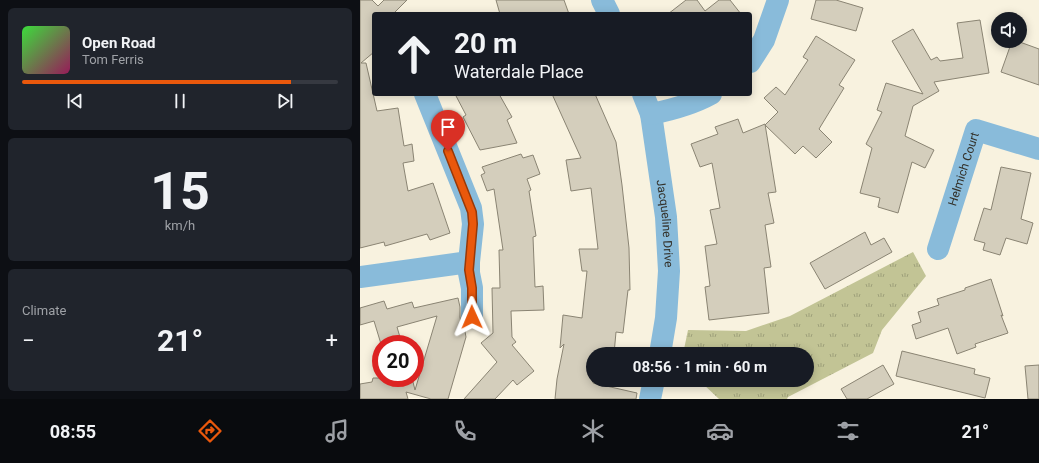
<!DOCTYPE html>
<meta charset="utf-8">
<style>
:root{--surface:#171b24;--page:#20242c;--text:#f1f3f6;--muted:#9ea1a6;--line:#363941;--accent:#ea580c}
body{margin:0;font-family:Roboto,sans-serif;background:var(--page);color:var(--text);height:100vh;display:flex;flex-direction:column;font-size:15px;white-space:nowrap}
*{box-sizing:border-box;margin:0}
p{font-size:13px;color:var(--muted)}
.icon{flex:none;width:22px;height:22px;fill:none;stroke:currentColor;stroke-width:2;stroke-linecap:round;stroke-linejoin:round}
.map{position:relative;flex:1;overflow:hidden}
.sheet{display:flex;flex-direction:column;gap:8px;padding:8px;background:#0d0f14;width:360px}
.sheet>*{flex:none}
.guide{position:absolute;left:12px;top:12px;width:380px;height:84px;border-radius:4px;box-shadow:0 2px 10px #0003;background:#171b24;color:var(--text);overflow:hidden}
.fabs{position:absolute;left:631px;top:12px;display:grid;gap:8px}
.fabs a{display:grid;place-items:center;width:36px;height:36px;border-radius:50%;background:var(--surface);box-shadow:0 2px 10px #0003;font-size:20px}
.speed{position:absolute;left:12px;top:335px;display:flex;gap:8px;font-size:20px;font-weight:700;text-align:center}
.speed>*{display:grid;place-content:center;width:52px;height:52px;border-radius:50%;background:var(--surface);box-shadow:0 2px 10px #0003;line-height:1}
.speed .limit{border:6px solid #d22;background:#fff;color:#111}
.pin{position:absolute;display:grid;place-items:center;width:34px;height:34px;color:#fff;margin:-41px -17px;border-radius:50% 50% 50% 0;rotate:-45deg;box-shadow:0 0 4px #0007}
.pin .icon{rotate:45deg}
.me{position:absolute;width:44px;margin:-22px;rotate:359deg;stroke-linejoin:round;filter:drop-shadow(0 0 3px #0008)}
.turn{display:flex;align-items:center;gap:14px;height:84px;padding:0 16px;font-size:18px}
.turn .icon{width:52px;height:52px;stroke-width:2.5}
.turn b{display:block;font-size:28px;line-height:34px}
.big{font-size:30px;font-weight:700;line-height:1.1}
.sheet .tile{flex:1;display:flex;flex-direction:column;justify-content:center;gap:6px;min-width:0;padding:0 14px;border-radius:6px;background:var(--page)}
.sheet .dial{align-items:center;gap:0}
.dial b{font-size:52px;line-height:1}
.song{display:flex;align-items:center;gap:12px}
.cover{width:48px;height:48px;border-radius:6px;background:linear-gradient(135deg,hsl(120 70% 55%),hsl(330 70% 35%))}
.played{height:4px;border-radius:2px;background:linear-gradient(90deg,var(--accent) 85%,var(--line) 85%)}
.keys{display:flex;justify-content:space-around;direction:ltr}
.heat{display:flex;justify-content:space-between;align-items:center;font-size:22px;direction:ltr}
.trip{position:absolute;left:226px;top:347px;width:228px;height:40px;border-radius:20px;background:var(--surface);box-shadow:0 2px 10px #0003;font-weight:700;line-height:40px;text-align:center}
.tab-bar{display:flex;height:64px;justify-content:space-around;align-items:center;background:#090b0e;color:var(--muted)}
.tab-bar .icon{width:28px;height:28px}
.tab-bar .on{color:var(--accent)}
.tab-bar b{font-size:18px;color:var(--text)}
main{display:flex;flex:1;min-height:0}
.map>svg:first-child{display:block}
.park{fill:url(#park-tufts)}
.building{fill:#d4cebc;stroke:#8a8473}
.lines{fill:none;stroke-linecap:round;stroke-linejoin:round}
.minor{stroke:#89bbda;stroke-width:22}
.route-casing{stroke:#983908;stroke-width:10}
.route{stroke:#ea580c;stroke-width:7}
.labels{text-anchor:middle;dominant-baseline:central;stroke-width:3.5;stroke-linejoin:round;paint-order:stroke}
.street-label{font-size:12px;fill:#33312a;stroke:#fff}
</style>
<main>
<section class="sheet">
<div class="tile">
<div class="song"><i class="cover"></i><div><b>Open Road</b><p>Tom Ferris</p></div></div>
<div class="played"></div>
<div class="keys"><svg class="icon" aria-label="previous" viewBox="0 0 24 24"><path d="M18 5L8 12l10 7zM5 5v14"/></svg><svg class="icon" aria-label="pause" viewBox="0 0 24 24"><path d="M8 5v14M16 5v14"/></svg><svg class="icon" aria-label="next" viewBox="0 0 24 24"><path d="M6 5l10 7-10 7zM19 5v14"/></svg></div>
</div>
<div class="tile dial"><b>15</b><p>km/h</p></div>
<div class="tile"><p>Climate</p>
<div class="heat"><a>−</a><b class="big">21°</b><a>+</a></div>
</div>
</section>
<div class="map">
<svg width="679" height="399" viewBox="0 0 679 399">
<defs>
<pattern id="park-tufts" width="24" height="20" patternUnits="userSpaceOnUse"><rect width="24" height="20" fill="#c2c495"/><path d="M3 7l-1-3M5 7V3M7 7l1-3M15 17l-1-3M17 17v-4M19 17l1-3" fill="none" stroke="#9ea07a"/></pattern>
</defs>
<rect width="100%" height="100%" fill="#f8f2df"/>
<path class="park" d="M553,252L566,276L522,330L513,353L428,397L427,399H359L342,383L328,380H447V354H323L328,330L386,331L430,316Z"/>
<path class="building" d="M0,0H12L18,6L24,0H47L33,14H14V52L1,63H6L17,111L38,108L44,146L52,144L54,161L43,163L48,191L73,183L90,233L70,240L67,234L25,246L24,242L0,248Z
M136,0H204L209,14H140Z
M326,0H337L345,11L359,0H370L381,14H308Z
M456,0H476L503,8L496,31L451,19Z
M620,20L629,73L574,82L579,91L553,106L545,136L574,150L565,168L552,162L538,213L518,207L520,198L500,193L512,148L506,144L522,112L517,110L526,83L563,94L532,41L553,29L571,60L577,57L580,61L603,58L597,23Z
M456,36L495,60L479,85L484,88L459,129L472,142L456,158L443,146L435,154L405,125L418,112L404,98L416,87L425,95L448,60L443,57Z
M652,41H657L679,49V85L641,72Z
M95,94H139L152,117L147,120L157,143L120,150L103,117L106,115Z
M192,94H235L256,142L262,185L269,248L270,290H268L263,333L256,332L254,354H233V383L277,393L276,399H195L197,379L204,344L200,348L203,315L222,318L227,271H222L219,249H238L231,188L211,191L206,160L221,158Z
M378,119L383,133L405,124L416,192L408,193L414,223L405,225L411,267L404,268L409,313L349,320L345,287L350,286L345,246L357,244L350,210L360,208L352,163L340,167L331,144L358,134L355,127Z
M161,154L163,158L173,155L180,174L167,179L171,190L169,191L176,236L173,237L175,287L183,286L184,310L151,311L152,337L156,342L152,345L174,371L157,385L153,380L135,399H104L137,362L121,343L133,333L132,288H140L139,250H143L134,189L127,191L121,175L125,173L122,167Z
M641,167L671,173L661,219L673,223L667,244L646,238L640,255L623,250L625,243L614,240L624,208L631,210Z
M505,232L511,245L524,238L532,252L465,289L450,263Z
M631,279L643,316L641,315L648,333L615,344L616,347L597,354L588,328L556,339L552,325L561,322L558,312L579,305L577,299L605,290V288Z
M98,298L100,307V317L101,323L104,326L106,337L88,399H71L46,392L48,399H0V384L12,382L13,378H52L55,390L77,316L37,327L42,344H21L14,321L0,325V308L24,301L27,309L52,302L54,308Z
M542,351L615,369L614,374L630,378L625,398L536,376Z
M523,365L534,384L507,399H487L481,389Z
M679,365V399H668L665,366Z"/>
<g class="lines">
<g class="minor">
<path d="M242,0L249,14"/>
<path d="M390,62L404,40L418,0"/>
<path id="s1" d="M283,94L291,114L306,217L309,271L306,318L300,354"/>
<path d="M291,114C311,110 333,104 351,94"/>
<path id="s2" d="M578,249L616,130L679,149"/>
<path d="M109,262V273L112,288V317"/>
<path d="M0,277L109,262L113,224L111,208L65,94"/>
<path d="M290,399L294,380"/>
</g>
</g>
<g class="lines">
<g class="route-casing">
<path id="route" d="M88,151L112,212L113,224L109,270L112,288V317"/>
</g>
<use href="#route" class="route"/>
</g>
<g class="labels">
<g class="street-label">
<text stroke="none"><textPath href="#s2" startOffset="84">Helmich Court</textPath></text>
<text stroke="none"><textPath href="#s1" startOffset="132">Jacqueline Drive</textPath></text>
</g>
</g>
</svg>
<div class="fabs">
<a><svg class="icon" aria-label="sound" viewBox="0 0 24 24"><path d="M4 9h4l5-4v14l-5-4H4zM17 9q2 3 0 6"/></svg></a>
</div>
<div class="speed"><div class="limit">20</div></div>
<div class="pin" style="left:88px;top:151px;background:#d93025"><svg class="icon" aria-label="arrive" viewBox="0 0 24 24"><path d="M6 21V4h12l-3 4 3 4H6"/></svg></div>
<svg class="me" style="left:112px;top:317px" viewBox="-20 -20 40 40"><path d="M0-17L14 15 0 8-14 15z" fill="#ea580c" stroke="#fff" stroke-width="4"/></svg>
<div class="trip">08:56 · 1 min · 60 m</div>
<div class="guide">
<div class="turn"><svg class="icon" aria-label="ahead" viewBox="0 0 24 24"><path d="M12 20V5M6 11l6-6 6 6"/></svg><div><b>20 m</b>Waterdale Place</div></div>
</div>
</div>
</main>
<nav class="tab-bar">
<b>08:55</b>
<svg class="icon on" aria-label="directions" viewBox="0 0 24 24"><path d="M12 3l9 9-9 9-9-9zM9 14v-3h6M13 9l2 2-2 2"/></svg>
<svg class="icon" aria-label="music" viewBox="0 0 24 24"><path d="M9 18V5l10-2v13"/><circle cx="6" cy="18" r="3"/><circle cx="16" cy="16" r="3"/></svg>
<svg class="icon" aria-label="phone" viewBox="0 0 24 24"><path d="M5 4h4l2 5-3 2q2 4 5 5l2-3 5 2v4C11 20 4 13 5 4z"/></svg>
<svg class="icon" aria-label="climate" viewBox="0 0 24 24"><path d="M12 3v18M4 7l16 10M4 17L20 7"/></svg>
<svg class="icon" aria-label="car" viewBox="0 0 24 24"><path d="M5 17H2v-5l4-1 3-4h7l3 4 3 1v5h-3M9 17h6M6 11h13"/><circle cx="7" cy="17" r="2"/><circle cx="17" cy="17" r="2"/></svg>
<svg class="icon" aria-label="filters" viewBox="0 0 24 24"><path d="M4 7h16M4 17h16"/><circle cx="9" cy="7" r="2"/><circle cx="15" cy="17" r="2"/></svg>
<b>21°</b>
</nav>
